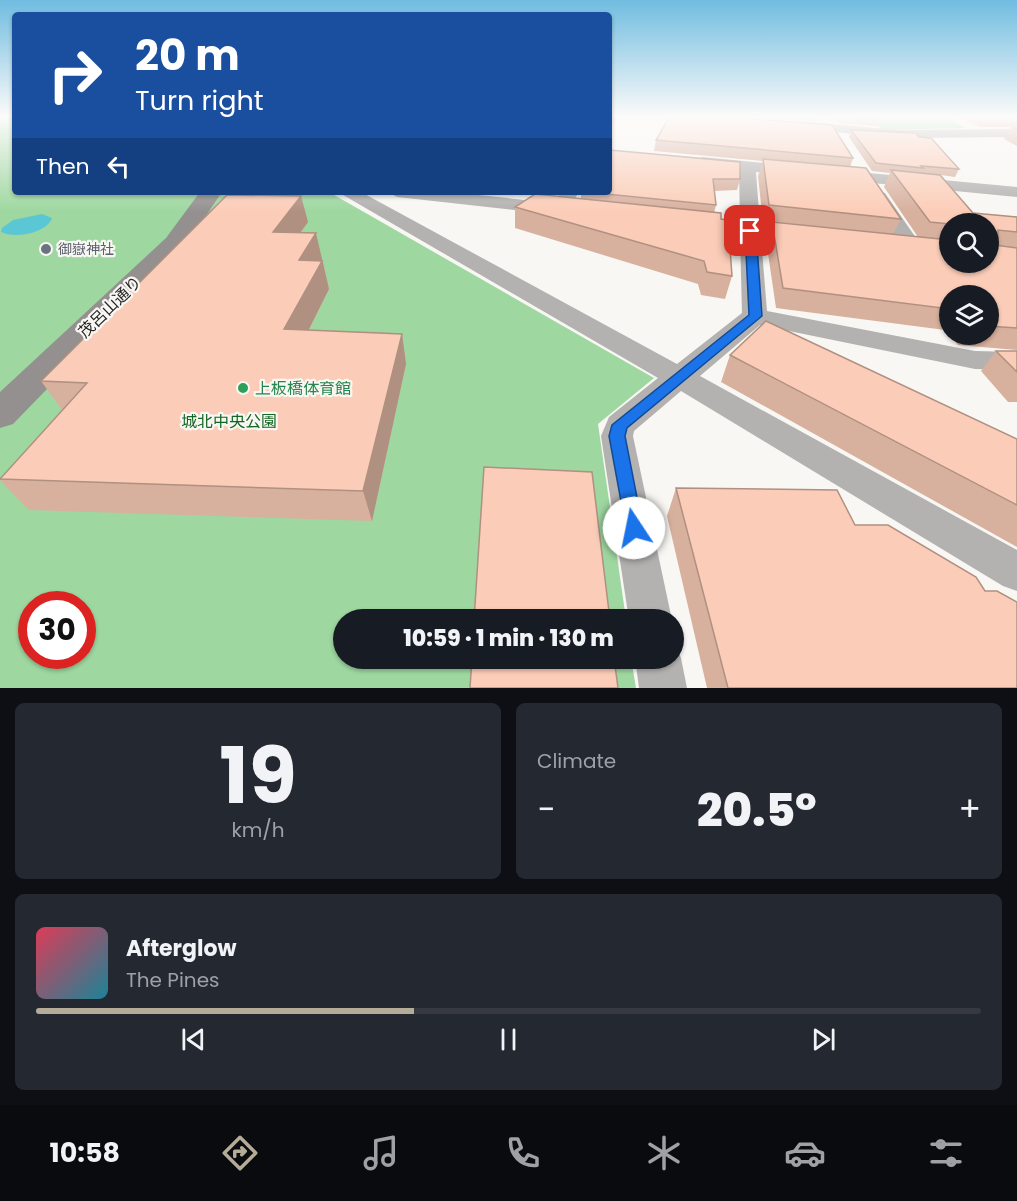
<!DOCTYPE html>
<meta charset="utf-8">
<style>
:root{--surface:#171b24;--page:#242831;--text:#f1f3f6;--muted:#9ea1a6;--line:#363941;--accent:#b5ac98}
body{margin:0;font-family:Poppins,"Noto Sans JP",sans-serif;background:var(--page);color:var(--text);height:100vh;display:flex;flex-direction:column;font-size:22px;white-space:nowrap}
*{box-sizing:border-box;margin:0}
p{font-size:20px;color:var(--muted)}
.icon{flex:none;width:33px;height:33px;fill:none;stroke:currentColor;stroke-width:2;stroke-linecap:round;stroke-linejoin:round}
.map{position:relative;height:688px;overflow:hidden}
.details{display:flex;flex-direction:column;gap:15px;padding:15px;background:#0d0f14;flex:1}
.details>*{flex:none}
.hud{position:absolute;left:12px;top:12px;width:600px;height:183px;border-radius:6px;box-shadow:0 2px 4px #0004;background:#1a4fa0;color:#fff;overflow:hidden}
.fabs{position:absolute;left:939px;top:213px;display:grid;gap:12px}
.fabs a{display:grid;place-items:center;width:60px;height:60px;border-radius:50%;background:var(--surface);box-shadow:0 2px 4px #0004;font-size:30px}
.speed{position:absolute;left:18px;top:591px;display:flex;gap:12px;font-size:30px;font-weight:700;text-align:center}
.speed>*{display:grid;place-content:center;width:78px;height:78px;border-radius:50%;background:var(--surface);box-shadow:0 2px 4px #0004;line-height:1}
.speed .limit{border:9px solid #d22;background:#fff;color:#111}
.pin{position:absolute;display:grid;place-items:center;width:51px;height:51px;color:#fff;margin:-26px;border-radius:12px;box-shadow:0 3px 9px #0006}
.me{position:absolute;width:66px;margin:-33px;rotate:349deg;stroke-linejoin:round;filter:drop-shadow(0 0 4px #0008)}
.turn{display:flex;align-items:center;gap:21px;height:126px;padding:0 24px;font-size:27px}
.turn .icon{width:78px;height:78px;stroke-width:2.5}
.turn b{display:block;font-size:42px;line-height:51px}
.then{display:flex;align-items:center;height:57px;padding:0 24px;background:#0003;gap:12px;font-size:22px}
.big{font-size:45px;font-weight:800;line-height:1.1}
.details .widget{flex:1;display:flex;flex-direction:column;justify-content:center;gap:9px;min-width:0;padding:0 21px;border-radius:9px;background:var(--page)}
.details .dial{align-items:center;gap:0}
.dial b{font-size:78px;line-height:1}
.song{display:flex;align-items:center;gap:18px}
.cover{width:72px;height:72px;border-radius:9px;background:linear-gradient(135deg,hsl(350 70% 55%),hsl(190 70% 35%))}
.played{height:6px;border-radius:3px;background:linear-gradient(90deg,var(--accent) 40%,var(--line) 40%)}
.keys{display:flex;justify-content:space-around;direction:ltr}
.heat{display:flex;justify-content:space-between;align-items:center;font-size:33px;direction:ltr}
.details .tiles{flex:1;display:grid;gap:15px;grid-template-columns:1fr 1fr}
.widget:last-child{grid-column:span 2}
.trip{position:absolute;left:333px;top:609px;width:351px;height:60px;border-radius:30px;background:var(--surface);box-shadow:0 2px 4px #0004;font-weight:800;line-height:60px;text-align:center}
.tab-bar{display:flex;height:96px;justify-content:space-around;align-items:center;background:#090b0e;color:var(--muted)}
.tab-bar .icon{width:42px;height:42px}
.tab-bar .active{color:var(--accent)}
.tab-bar b{font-size:27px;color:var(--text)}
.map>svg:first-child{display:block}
.green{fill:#9ed7a0;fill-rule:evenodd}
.water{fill:#5cc7d4}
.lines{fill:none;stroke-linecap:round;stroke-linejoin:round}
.street{fill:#b4b2b1;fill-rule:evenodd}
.secondary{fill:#93908f;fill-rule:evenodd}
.wall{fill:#d8b09e;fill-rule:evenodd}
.shaded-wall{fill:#b09081}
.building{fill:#fbcdb8;stroke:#b09081;stroke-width:1.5}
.route{fill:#1a73e8;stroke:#114b97;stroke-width:1.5}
.worship-dot{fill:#6b7280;stroke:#f9f7f3;stroke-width:2}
.leisure-dot{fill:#2e9e5b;stroke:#f9f7f3;stroke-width:2}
.labels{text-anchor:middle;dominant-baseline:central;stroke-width:4.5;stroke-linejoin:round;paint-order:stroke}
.far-worship-label{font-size:14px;fill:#5b616d;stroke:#f9f7f3;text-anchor:start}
.street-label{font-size:16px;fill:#252423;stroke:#f9f7f3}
.leisure-label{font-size:16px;fill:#27864d;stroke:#f9f7f3;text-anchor:start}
.park-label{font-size:16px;fill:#126721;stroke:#f9f7f3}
</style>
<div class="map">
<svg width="1017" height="688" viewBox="0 0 1017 688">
<rect width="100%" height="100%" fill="#f9f7f3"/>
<path class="green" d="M0,116H15V192H329L654,378L598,424L626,619L344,620V658L631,659L636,688H0ZM32,604H82V656H32Z
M872,116H944L965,128L881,130Z"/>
<path class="water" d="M42,214L52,218C47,233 15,239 1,232L2,228L13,220Z"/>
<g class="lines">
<path class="street" d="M609,116H617L614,122L609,123Z
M798,121L897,130L1017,129V137L897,138L793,128V122Z
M703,157L796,166L804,171L796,176L756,172L760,225L812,232L815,236L812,240L805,242L761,238L767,311L975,351L1017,352V370L975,369L760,325L700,376L1017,550V591L1003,586L681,391L634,431L633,436L672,620H629L601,436L609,417L658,378L338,192H361L677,364L742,313L740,235L691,230L684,228L681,224L684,220L691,218L740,223L739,170L697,165L695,162L697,159Z
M837,170L1017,187V197L831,179L828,175L831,171Z
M878,191L885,193L923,248L920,253H904L901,248L869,197Z
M388,192H450L554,203L561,192H579L566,213L559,215L397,197Z
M674,642L681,658L687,688H639L635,658H674Z"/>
<path class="secondary" d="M200,192H222L184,248L13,424L0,428V392L166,238Z"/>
</g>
<path class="wall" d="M740,116H818L816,121Z
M830,116H880L882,118L879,126L839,123Z
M958,116H1017V146L1004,139L1011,127H980Z
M851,130L919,137L959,169L955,177L941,175L973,213L1017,217V350L958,345L945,330L776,308L766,240L771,224L763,223L758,176L763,161L654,151L656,140L853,158L850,167L901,219L893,234L918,237L884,187L890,173L872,171L849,137ZM950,224H988L950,262ZM950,296H988V334H950Z
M610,150L740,179L737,190L714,191L716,205L714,213L732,276L725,299L701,295L698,284L515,228V207L581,199V192H609Z
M301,196L308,222L300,233L323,261L329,289L309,330L402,334L406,364L372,521L29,510L0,480V479L62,410L41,381Z
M996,351H1017V402H1008L981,371Z
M730,355L1017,439V547L721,382Z
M676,488L855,525L1017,688H707L667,516Z"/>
<path class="shaded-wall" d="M301,196L308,222L281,259L273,232Z
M316,233L329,289L294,359L284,329L299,260Z
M402,334L406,364L372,521L363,491Z"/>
<path class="building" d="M670,116H716L832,125L853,158L656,140Z
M848,116H880L882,118Z
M851,130L916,133L919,137L931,138L959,169L921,166L923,168L876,163Z
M609,148L610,150L740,162V179H713L716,205L586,192H609Z
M763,159L866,168L901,219L769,205Z
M891,170L940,175L973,213L1017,217V232L998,230V241L994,245L1017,248V328L988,326V296H950V309L783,288L772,222L950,240V262H988V224H950L930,222Z
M535,194L721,213V219L728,220L732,276L707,272L704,261L515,207Z
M227,195L301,196L273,232L316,233L299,260L322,261L284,329L402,334L363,491L0,479L87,383L41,381Z
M766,321L1017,439V505L730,355Z
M996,351H1017V372Z
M484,467L592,472L610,620H474Z
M676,488L837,490L855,525H888L976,577L985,591H997L1017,602V688H728Z
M472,658H614L618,688H470Z"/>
<linearGradient id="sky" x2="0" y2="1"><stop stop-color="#70bce0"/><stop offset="0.55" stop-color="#fcfbfa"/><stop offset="1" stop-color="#fcfbfa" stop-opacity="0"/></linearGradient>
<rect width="1017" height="212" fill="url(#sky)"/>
<path class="route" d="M750,227L756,231L762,316L627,428L625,436L643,528L641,534L634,536L627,534L609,436L612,425L749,315L745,231Z"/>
<circle class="worship-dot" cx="46" cy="249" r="6"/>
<circle class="leisure-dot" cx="243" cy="388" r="6"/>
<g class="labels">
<g class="far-worship-label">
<text x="58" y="249">御嶽神社</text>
</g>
<g class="street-label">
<text transform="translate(110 307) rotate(-44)">茂呂山通り</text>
</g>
<g class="leisure-label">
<text x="255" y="388">上板橋体育館</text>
</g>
<g class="park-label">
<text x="229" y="421">城北中央公園</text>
</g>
</g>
</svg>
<div class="fabs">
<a><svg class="icon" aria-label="search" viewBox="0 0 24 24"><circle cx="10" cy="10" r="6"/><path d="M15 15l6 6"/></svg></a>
<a><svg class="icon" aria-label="layers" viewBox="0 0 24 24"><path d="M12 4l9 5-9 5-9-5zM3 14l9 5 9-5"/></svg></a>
</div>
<div class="speed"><div class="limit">30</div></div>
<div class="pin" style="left:750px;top:231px;background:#d93025"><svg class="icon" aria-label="arrive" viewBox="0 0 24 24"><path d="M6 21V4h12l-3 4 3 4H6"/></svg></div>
<svg class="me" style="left:634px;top:528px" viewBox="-20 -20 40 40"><circle r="19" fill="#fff"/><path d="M0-13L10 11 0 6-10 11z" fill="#1a73e8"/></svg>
<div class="trip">10:59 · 1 min · 130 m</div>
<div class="hud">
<div class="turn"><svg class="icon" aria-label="right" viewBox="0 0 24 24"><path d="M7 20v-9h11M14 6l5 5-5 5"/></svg><div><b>20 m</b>Turn right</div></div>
<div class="then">Then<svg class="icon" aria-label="left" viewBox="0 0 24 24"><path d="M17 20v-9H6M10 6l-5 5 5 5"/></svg></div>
</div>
</div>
<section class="details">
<div class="tiles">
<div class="widget dial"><b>19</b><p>km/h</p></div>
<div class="widget"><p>Climate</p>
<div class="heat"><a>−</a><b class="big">20.5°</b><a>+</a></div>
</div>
<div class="widget">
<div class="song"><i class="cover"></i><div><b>Afterglow</b><p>The Pines</p></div></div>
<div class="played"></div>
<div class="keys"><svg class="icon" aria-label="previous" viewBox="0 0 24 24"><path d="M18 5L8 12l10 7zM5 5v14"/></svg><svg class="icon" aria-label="pause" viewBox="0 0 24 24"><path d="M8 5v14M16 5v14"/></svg><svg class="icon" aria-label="next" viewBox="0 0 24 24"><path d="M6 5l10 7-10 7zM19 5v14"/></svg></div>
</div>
</div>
</section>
<nav class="tab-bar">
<b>10:58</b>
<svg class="icon active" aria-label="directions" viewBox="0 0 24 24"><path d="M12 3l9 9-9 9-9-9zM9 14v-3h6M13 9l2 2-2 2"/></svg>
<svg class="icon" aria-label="music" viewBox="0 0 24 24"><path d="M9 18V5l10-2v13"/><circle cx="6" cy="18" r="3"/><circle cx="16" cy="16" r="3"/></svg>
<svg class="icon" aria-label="phone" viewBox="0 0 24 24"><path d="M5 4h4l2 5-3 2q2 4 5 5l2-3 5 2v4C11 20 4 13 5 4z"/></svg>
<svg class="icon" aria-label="climate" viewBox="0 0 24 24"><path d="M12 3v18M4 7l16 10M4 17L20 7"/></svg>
<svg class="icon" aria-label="car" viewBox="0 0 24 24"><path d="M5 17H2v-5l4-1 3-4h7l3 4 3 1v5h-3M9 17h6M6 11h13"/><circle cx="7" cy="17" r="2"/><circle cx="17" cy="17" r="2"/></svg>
<svg class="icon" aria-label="filters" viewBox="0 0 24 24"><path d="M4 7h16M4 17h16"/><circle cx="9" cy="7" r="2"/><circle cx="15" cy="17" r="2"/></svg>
</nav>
